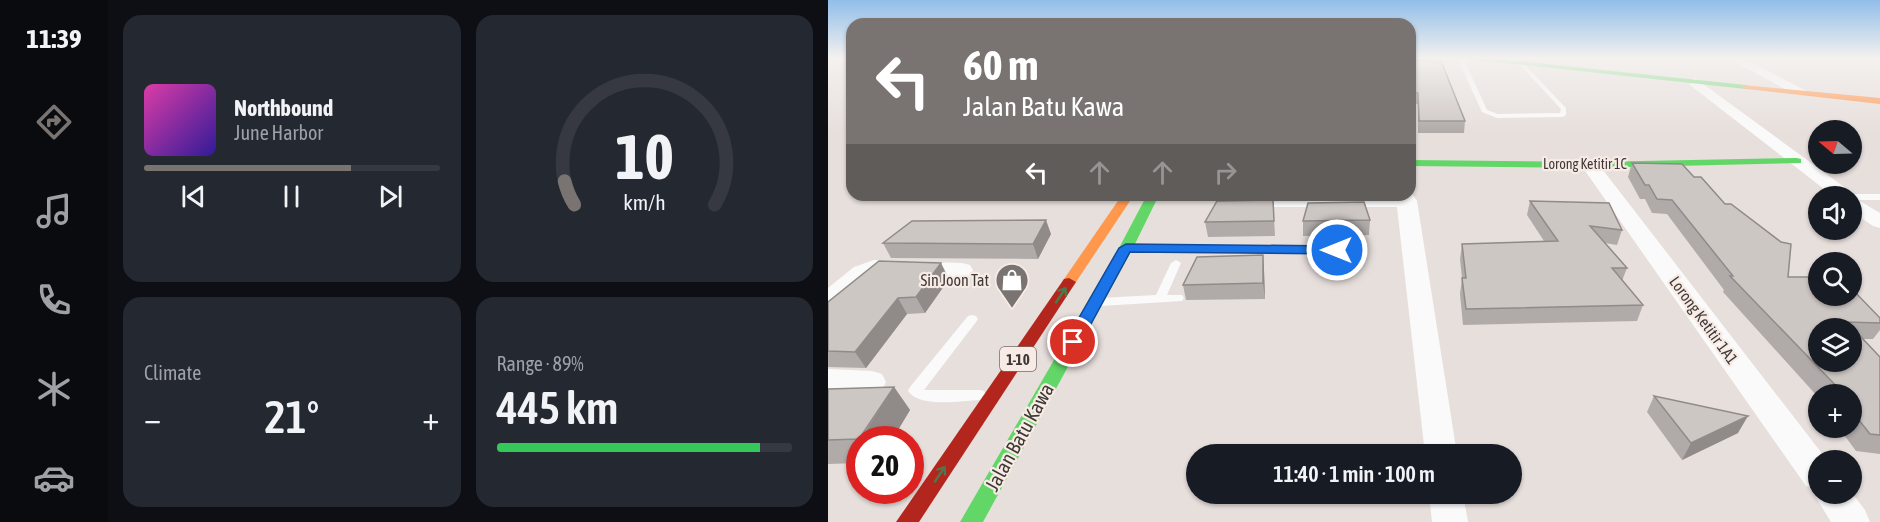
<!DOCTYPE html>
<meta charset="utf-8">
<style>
:root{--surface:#171b24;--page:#242831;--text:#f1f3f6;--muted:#9ea1a6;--line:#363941;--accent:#797371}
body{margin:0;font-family:"Asap Condensed",sans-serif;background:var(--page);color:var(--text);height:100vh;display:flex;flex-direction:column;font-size:22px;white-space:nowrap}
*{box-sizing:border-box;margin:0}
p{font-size:20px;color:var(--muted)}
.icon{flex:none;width:33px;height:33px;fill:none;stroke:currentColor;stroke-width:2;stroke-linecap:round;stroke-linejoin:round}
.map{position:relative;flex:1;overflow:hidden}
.sheet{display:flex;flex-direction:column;gap:15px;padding:15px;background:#0d0f14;width:720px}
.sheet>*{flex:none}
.banner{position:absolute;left:18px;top:18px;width:570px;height:183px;border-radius:18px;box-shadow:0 2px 4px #0004;background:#797371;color:#fff;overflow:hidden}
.needle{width:39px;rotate:289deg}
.buttons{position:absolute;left:980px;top:120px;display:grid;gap:12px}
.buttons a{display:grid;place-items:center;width:54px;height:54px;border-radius:50%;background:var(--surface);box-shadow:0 2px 4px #0004;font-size:30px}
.speed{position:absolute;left:18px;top:426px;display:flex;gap:12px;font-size:30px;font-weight:700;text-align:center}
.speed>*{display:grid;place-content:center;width:78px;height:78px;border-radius:50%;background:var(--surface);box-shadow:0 2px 4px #0004;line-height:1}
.speed .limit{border:9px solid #d22;background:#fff;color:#111}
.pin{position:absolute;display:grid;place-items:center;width:51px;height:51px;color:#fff;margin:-26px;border:3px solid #fff;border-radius:50%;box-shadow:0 2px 6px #0007}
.me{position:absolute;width:66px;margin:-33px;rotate:270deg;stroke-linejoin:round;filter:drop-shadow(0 0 4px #0008)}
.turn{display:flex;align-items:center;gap:21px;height:126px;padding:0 18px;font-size:27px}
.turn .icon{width:78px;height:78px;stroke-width:2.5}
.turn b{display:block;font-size:42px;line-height:51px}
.lanes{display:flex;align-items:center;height:57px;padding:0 18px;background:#0003;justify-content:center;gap:30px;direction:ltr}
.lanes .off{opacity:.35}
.big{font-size:45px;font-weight:600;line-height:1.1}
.sheet .widget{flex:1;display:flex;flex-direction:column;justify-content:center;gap:9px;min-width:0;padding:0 21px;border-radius:18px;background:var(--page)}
.sheet .dial{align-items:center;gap:0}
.dial svg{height:156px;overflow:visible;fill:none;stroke:var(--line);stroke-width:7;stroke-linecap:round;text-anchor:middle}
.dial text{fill:var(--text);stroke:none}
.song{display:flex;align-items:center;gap:18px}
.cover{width:72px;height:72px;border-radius:9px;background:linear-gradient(135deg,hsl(320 70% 55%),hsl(250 70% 35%))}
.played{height:6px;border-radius:3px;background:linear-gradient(90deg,var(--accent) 70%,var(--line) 70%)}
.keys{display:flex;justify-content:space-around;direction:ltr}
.heat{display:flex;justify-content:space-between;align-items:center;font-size:33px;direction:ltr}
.charge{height:9px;border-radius:4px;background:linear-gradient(90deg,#34c759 89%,var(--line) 0)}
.sheet .tiles{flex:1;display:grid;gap:15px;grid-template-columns:repeat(2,1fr)}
.trip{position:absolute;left:358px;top:444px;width:336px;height:60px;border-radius:30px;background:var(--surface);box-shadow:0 2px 4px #0004;font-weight:600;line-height:60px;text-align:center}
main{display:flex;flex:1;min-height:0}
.tab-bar{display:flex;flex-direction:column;width:108px;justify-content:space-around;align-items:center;background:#090b0e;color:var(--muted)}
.tab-bar .icon{width:42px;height:42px}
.tab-bar .current{color:var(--accent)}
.tab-bar b{font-size:27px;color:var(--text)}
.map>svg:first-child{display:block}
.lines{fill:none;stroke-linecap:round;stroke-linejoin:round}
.lane{fill:#fbfafa;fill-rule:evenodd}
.street{fill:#fbfafa;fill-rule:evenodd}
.fast{fill:#63d668;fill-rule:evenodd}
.slow{fill:#ff974d;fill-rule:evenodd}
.jam{fill:#b3261e;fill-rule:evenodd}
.wall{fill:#b0aba9}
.shaded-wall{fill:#908b89}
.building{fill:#cdc7c4;stroke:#908b89;stroke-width:1.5;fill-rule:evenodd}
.oneway{stroke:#4d784b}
.route{fill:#1a73e8;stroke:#114b97;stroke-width:1.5}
.labels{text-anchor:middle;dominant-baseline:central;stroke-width:4.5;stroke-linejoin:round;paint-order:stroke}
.far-street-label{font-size:14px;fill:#3e3937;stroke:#f8ebe5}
.shield{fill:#f8ebe5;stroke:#766e6b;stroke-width:1.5}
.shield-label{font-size:15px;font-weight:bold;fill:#3e3937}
.poi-label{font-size:16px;fill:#3e3937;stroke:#f8ebe5;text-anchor:end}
.street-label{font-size:16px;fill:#3e3937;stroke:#f8ebe5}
.near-street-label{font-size:20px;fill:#3e3937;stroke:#f8ebe5}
</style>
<main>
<nav class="tab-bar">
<b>11:39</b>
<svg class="icon current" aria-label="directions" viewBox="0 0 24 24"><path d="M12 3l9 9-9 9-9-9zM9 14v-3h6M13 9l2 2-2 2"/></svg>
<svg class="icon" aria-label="music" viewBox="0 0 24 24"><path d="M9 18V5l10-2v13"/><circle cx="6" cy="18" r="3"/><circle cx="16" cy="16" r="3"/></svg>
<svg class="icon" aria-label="phone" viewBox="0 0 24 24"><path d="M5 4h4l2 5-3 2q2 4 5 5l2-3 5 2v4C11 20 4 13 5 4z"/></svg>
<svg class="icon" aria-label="climate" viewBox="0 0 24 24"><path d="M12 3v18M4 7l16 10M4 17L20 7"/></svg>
<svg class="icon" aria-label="car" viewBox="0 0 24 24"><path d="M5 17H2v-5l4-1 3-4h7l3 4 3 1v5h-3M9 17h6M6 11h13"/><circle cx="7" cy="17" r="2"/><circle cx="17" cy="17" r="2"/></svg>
</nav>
<section class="sheet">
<div class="tiles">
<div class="widget">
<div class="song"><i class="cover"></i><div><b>Northbound</b><p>June Harbor</p></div></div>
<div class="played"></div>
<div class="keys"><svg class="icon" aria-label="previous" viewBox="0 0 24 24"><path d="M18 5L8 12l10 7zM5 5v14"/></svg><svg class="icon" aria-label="pause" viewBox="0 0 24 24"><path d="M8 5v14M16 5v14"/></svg><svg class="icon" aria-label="next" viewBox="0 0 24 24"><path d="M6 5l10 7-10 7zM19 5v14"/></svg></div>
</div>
<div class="widget dial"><svg viewBox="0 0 100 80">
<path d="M14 69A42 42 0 1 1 86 69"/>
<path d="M14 69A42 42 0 0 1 9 57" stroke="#797371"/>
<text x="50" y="56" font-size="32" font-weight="700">10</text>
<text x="50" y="72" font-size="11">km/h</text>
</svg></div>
<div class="widget"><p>Climate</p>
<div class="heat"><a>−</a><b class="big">21°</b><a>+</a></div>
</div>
<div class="widget"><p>Range · 89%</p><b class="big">445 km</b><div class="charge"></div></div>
</div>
</section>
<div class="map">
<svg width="1052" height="522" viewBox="0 0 1052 522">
<rect width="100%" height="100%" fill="#e7dfdc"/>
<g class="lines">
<path class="lane" d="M605,58H617L582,67V63Z
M633,58L638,59V64L659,110L670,114L732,113L733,109L692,65V63L694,62L738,108V115L735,117L669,118L654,112L632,64Z
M1023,194H1052V200H1023V196H1019Z
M301,245L509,247L514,250L509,253L297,250L296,248L297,246Z
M348,260L353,263L339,295H354L356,298L354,301L273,306L267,302L273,298L328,295L343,263Z
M144,315L148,316L150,319L148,322L96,390H151L156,391L158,395L156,399L151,400C133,401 91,408 80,391L82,387L140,316Z"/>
<path class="street" d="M900,58H916L980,92L978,95H968Z
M867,78L1023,192L1025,197L1052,213V228L1045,226L1023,211V196H1005L862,85L861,82Z
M762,160L768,161L999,460H990V494L1023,492L1037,510L1042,522H1003L986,494L988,489L978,486L753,165L756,161Z
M582,191L589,201L629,454H597L569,207H437L430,205L427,201L430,197L437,195H582Z
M46,260L134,263L142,265L145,270L142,275L134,277L49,274C30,282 20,304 0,309V288L26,267Z
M0,369L44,371L54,374L58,382L54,390L44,393L0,391Z
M601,494H635L640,522H604Z"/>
<path class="fast" d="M630,58H659L918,85L922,87L918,89Z
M969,158L973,159V163L762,168L582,166V160L762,162Z
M319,195H331L305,248L155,522H132L291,248Z"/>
<path class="slow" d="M915,85L1052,98V104L918,89L914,87Z
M294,195H306L246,285H236L234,282Z"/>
<path class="jam" d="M241,278L248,282L91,522H68L236,279Z"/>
</g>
<path class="wall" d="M582,60L637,121L636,133H590V104H586L584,97H582Z
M804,163L960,277L1052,318V330L1045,339H1035L1052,357V454L1028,451L1011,428H1023V394H990V397L895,292L896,290L839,214L824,213L817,199H812L800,177Z
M445,200L447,236L380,237L377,222Z
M702,201L794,230L789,245L777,243L799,268L794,281L815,305L809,321L635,325L632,294L634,278L632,259L634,244L716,241L699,215Z
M542,220L541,235L475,236V221Z
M223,234L210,259L63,258L55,243Z
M435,255L436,270L437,299L358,300L355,285Z
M121,279L97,313L79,314L38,368L0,367V302Z
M66,387L82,410L64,440H32V463L0,464V389Z
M826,396L910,433L854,460L819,412Z"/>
<path class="shaded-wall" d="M218,220L223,234L210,259L205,244Z
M435,255L436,270L437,299L435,283Z
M113,263L121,279L97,313L88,297Z
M70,298L79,314L38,368L27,352Z
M66,387L82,410L64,440H32Z
M920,416L910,433L854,460L863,443Z"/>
<path class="building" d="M582,60L613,61L637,121H591L590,93H586L585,86H582Z
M804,163L854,164L866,177H873L897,204H903L953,242L963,244L960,277H990V296H1023V288L1052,318V323L1019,322L1052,357V435L1042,434L1023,410V394H1016L902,276H905L844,200L829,199L821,185H817ZM990,328H1023V362H990Z
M445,200L446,221L377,222L389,201Z
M702,201L781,203L794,230L762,226L799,268H784L815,305L638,309L634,278H638L634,244L730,241Z
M536,202L542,220L475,221L480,203Z
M218,220L205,244L55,243L84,221Z
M435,255V283L355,285L369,257Z
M51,261L113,263L88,297L70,298L27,352L0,351V302Z
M66,387L31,439L0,440V389Z
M826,396L920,416L863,443Z"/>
<defs><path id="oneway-shaft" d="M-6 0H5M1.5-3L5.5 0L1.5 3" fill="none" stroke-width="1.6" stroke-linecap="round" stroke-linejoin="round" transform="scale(1.5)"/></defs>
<g class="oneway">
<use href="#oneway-shaft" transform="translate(233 295) rotate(-56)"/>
<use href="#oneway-shaft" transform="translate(112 474) rotate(-56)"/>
</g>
<linearGradient id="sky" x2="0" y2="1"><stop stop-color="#91bee9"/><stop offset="0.44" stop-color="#f4f1ef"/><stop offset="1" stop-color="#f4f1ef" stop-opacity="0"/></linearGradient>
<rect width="1052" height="132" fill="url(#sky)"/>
<path class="route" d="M298,244L509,246L515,250L509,254L302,252L251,346H239L237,342L291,248Z"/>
<defs>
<g id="shop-pin" transform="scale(1.725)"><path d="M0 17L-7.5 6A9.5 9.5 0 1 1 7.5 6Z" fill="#797371" stroke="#f8ebe5"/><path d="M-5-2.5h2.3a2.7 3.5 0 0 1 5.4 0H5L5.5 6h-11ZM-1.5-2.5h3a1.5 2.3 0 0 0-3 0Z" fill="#fff"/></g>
</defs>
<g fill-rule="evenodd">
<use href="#shop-pin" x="184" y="280"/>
</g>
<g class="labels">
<g class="far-street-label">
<text x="757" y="164">Lorong Ketitir 1C</text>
</g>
<rect class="shield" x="172" y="347" width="36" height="24" rx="4.5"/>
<g class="shield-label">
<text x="190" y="359">1-10</text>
</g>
<g class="poi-label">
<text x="161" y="280">Sin Joon Tat</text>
</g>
<g class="street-label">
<text transform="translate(876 320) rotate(54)">Lorong Ketitir 1A1</text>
</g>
<g class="near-street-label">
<text transform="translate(191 437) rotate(-61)">Jalan Batu Kawa</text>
</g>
</g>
</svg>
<div class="buttons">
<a><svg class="needle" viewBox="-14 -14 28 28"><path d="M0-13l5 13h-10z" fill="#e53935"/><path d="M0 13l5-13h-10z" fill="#9ea1a6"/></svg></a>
<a><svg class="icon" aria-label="sound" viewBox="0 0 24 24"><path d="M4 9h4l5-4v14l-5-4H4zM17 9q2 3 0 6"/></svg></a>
<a><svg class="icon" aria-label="search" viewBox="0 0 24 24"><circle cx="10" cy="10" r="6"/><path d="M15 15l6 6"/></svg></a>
<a><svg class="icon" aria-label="layers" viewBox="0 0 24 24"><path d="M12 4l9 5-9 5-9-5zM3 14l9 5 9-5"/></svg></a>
<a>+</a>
<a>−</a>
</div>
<div class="speed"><div class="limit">20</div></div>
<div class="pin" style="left:245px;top:342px;background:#d93025"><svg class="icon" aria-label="arrive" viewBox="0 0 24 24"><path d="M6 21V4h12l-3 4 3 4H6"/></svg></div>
<svg class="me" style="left:509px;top:250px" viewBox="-20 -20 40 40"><circle r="17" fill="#1a73e8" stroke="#fff" stroke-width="3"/><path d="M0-11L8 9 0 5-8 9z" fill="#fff"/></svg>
<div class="trip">11:40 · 1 min · 100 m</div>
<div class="banner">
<div class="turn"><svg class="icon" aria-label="left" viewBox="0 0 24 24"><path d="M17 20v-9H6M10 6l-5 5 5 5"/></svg><div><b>60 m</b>Jalan Batu Kawa</div></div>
<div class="lanes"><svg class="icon" aria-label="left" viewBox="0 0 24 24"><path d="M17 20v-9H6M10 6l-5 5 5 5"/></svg><svg class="icon off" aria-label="ahead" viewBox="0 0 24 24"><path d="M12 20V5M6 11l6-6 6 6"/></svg><svg class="icon off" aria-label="ahead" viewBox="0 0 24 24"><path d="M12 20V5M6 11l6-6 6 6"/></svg><svg class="icon off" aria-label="right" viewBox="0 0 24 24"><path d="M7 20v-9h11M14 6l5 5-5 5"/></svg></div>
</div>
</div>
</main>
